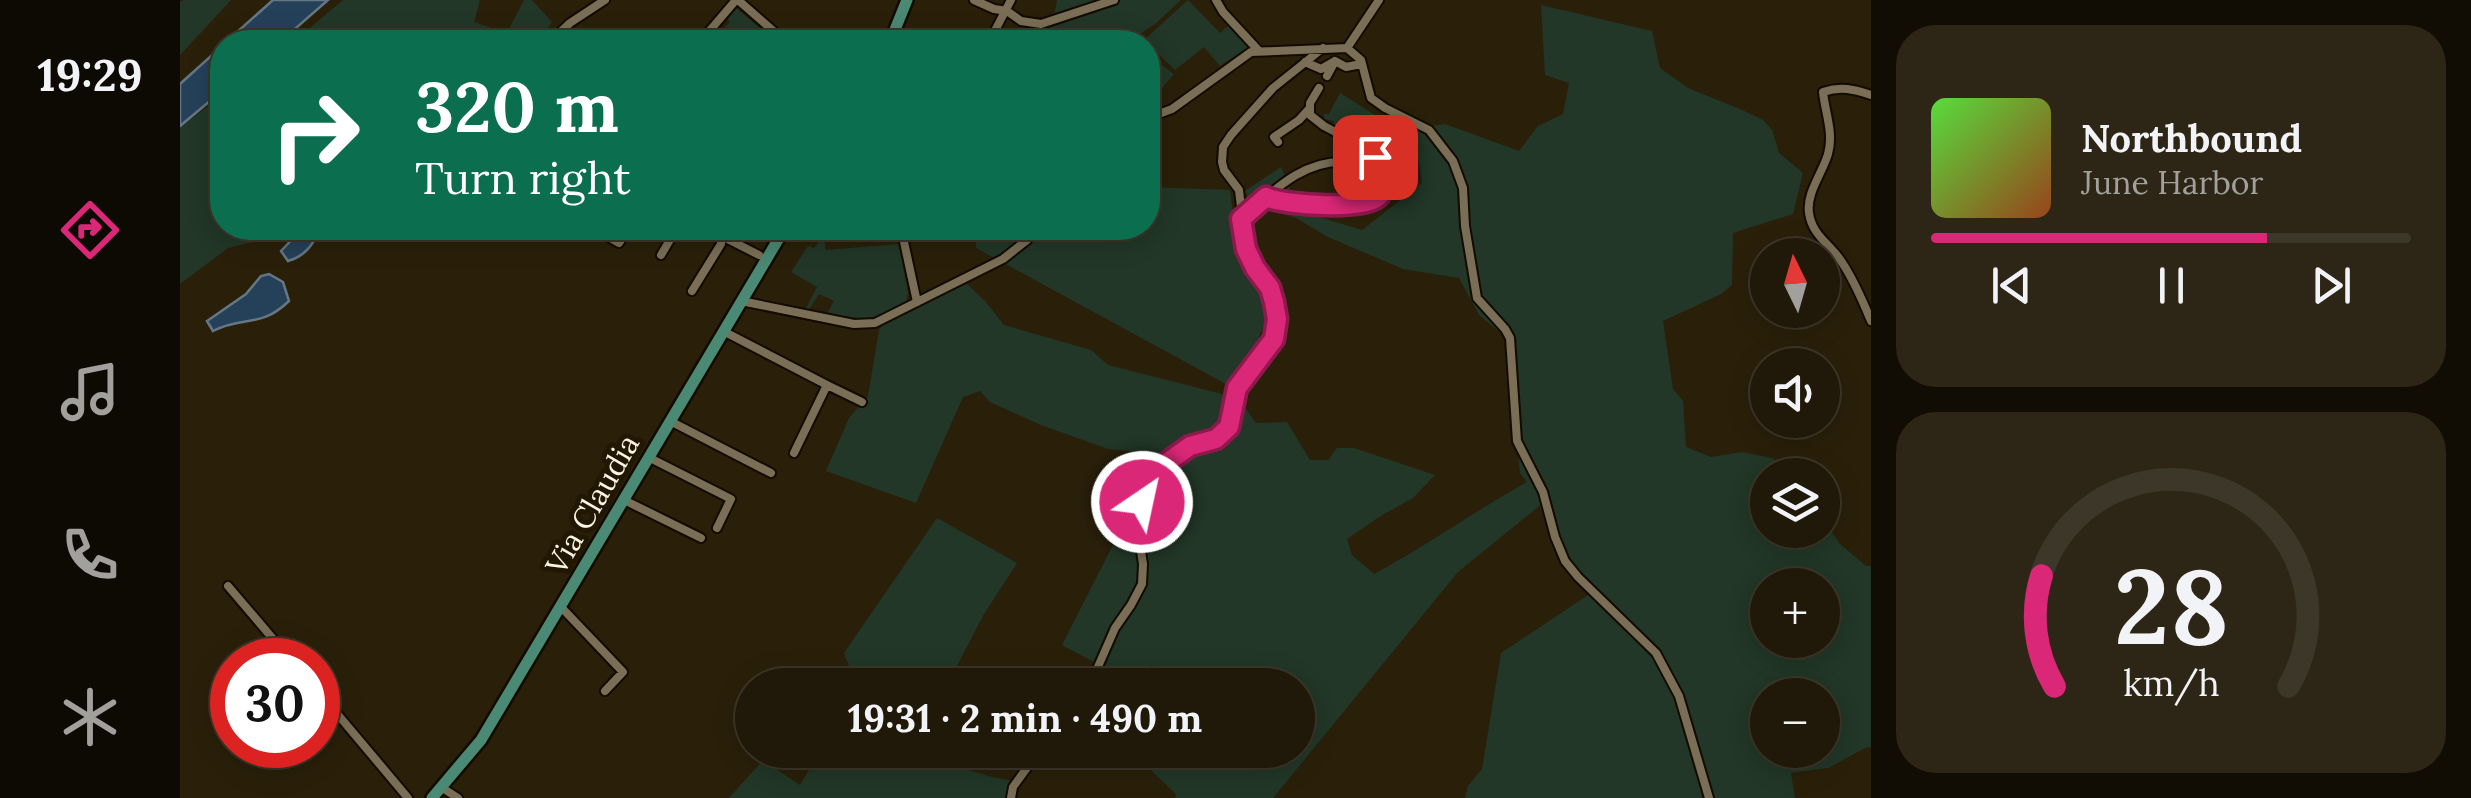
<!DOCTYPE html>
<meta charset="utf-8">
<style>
:root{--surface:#201808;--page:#2d2516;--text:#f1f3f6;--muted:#a2a09c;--line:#3d3729;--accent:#db2777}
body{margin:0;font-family:Lora,serif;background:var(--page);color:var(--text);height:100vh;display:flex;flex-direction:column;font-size:38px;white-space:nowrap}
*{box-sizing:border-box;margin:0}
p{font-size:32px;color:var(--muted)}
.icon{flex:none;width:55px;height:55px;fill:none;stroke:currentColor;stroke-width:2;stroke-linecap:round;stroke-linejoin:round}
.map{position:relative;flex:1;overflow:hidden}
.drawer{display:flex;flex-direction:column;gap:25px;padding:25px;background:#120d04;width:600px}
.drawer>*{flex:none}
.hud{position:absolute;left:30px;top:30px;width:950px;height:210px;border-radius:40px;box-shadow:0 5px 25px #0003,0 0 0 2px var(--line);background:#0b6e4f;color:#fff;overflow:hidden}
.needle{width:65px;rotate:355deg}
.fabs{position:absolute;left:1570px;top:238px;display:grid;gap:20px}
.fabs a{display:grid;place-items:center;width:90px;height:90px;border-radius:50%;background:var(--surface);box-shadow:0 5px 25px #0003,0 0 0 2px var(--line);font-size:50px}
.speed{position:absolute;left:30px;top:638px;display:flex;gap:20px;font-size:50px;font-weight:700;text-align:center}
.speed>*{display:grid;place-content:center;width:130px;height:130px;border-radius:50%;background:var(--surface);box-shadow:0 5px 25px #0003,0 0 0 2px var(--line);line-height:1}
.speed .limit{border:15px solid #d22;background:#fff;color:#111}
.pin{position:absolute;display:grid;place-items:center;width:85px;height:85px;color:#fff;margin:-42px;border-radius:20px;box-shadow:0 5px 15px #0006}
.me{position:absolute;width:110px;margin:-55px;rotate:34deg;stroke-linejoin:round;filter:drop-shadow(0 0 8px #0008)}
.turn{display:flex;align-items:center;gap:35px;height:210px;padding:0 40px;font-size:45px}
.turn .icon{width:130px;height:130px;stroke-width:2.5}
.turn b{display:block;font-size:70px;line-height:85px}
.drawer .tile{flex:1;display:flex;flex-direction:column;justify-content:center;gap:15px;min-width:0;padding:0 35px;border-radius:40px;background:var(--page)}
.drawer .dial{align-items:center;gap:0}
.dial svg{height:260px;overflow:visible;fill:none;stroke:var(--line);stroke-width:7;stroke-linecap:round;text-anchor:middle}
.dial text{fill:var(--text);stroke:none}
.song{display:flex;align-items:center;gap:30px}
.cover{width:120px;height:120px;border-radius:15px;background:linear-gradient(135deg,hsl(110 70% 55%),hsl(20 70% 35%))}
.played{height:10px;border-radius:5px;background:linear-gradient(90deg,var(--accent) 70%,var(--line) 70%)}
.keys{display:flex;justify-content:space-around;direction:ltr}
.trip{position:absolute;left:555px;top:668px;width:580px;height:100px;border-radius:50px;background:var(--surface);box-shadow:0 5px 25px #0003,0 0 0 2px var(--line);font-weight:700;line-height:100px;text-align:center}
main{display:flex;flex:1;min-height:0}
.tab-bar{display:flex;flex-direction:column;width:180px;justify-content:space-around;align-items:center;background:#0d0a03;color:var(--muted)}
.tab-bar .icon{width:70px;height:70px}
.tab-bar .active{color:var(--accent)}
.tab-bar b{font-size:45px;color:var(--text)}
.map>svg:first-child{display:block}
.green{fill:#223727;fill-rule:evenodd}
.water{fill:#25415a;stroke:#657784;stroke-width:2.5}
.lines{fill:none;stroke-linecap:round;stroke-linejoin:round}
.street-casing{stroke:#130a00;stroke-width:12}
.primary-casing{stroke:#130a00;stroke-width:16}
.street{stroke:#7a6e56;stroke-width:8}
.primary{stroke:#4a8973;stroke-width:11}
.route-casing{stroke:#8e194d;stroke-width:25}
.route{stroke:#db2777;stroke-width:18}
.labels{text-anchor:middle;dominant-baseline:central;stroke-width:10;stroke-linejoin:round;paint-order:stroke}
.street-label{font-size:30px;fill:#faf4e6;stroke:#211703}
</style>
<main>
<nav class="tab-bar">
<b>19:29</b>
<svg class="icon active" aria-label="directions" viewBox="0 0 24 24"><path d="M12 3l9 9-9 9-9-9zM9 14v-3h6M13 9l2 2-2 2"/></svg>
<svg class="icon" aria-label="music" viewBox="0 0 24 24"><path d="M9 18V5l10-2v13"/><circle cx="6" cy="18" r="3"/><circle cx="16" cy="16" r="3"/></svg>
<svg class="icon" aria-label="phone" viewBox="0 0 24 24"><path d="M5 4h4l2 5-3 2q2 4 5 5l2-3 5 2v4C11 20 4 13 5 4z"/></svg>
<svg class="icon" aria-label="climate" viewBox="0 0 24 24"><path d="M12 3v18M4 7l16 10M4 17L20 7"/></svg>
</nav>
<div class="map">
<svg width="1691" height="798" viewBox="0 0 1691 798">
<rect width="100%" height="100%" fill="#2a200a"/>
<path class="green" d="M4,0H51L0,55V2Z
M163,0H300L294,22L327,33L344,0H352L372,22L358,42H113Z
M877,0H1001L975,24L948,42H853L873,21Z
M1008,0L1040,33L1050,24L1073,48L1064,50L1040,66L1024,47L995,70L964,40Z
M1361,5L1472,31L1480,68L1508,88L1560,109L1583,120L1592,130L1599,153L1623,173L1613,214L1553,233L1552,285L1541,294L1483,321L1493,389L1503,401L1506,447L1531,457L1562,452L1592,458L1609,467L1614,475H1588V530H1642L1643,518L1660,544L1686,566H1691V747L1685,748L1648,768L1611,773L1615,798H1285L1288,786L1302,769L1321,653L1414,591L1381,561L1363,503L1278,572L1093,798H995L996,794L959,759L964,750H1118V685H988L989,677L972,665L938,675L882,645L962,488L987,455L928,449L861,425L810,402L800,391L783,397L736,503L646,471L669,418L688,396L699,330L710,313L685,319L647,314L654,301L639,294L628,311L625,310L637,287L611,272L628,246L634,248L645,234V250L719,244L728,293L726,302L740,294L787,284L805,301L824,325L911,350L928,365L1058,398L1076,423L1107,422L1130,460H1148L1157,448H1174L1255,475L1233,498L1199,517L1167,539L1172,555L1194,574C1246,546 1295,511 1347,482L1340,473L1327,338L1299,315L1279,278L1223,269L1148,237L1116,218L1072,205L1065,191L1101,167L1119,211L1182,230L1242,183L1234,129L1265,124L1339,151L1358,126L1383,114L1389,83L1365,75ZM1588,585H1642V640H1588ZM1588,695H1642V750H1588Z
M556,8L593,39L590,42H530L550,22L547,19Z
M968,55L994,74L968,105Z
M1160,93L1195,115L1231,131L1225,152L1153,126L1154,121L1144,119V114H1149Z
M42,96V228H98L86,239L48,248L0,284V127Z
M968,187L1050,190L1057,246L1090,310L1057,390L796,248L795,228H968Z
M757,518L837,563L804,614L767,685H667L671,671L664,653Z
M641,750H734L733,753L812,777L833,781L830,798H549L583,760L620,785Z"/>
<path class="water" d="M93,0H148L100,42H46Z
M42,46V91L0,126V84Z
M123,228H141C133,244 126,256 108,261L101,251Z
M89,274L103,282L109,301C80,329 64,315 33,331L27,321L66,294L81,276Z"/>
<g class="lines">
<g class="street-casing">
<path id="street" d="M558,0L606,42
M794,0L814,9L827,11L841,21L861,24L934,0
M1036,0L1043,12L1079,51
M370,42L390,23L425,0
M520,42L556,0
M809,42L831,0
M1167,48L1181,60L1191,98L1205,108L1249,130L1273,161L1283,188L1285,226L1297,298L1325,329L1330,338L1337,441L1363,492L1375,537L1385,561L1398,577L1476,653L1499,696L1529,798
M1167,48L1199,0
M1125,62L1141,69L1155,61L1166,67L1181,64
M1147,76L1155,61
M1139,88L1130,103V115L1144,126L1178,144
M1691,95C1673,89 1661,86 1643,92C1645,112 1654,133 1648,154C1643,172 1626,193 1629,213C1632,234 1647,242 1659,258C1672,276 1682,299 1691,321
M968,118L992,109L1071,52L1167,48
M1098,142L1094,137L1119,120L1129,109
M1086,197C1103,205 1185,211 1198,197C1205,189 1202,174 1201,165L1187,150
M1061,219C1092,192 1124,158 1169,162
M413,228L439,243L449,228
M526,228L579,255
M721,228L737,302
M481,255L497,228
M512,291L541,244V238L534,232
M561,301L674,324L695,323L823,259L847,240L858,228
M543,331L647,385L614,453
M647,385L682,402
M490,421L591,473
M468,457L551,499L537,528
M444,500L521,538
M48,586L111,660
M381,607L443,672L425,691
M910,685L935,628L951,605L962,584L963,564L958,532L962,501L971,474L1010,447L1036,439L1049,427L1057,389L1095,339L1097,319L1094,302L1090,288L1075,268L1066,249L1059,190L1044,170L1042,162L1043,147L1051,135L1093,88L1143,48
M138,691L228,798
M261,787L278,798
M831,798L833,787L860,750"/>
</g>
<g class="primary-casing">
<path id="primary" d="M710,42L727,0
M252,798L301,740L605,228"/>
</g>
<use href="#street" class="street"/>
<use href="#primary" class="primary"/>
</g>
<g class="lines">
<g class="route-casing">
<path id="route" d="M962,502L971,474L1010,446L1036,439L1049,427L1057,388L1094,339L1097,319L1094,302L1090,288L1075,268L1066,249L1061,219L1086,197C1103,205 1187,211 1199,196C1203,191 1202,186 1202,180C1202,170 1202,165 1195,157"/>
</g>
<use href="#route" class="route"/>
</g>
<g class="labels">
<g class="street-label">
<text transform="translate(412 504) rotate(-60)">Via Claudia</text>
</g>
</g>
</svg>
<div class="fabs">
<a><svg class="needle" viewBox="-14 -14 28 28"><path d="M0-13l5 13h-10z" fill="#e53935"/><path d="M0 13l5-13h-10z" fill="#a2a09c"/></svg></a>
<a><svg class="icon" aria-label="sound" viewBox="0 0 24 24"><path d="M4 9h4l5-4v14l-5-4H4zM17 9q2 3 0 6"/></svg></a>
<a><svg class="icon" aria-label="layers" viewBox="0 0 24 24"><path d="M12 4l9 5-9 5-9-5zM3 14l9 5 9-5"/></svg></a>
<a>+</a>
<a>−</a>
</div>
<div class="speed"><div class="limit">30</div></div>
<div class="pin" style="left:1195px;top:157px;background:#d93025"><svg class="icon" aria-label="arrive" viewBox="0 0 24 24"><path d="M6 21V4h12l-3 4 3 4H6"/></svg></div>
<svg class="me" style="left:962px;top:502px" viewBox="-20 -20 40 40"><circle r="17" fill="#db2777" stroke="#fff" stroke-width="3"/><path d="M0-11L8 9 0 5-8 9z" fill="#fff"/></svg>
<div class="trip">19:31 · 2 min · 490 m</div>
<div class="hud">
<div class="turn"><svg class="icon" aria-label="right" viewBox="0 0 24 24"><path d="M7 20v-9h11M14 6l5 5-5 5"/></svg><div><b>320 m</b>Turn right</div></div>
</div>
</div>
<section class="drawer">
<div class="tile">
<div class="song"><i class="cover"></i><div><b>Northbound</b><p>June Harbor</p></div></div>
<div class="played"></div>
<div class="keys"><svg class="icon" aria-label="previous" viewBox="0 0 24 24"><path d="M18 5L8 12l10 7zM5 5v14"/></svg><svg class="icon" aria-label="pause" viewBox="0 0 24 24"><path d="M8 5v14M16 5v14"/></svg><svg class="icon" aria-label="next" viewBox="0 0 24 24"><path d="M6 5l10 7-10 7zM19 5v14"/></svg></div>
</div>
<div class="tile dial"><svg viewBox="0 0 100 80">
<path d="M14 69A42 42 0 1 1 86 69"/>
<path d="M14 69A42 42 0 0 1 10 35" stroke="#db2777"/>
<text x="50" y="56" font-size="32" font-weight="700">28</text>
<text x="50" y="72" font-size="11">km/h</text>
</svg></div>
</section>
</main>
